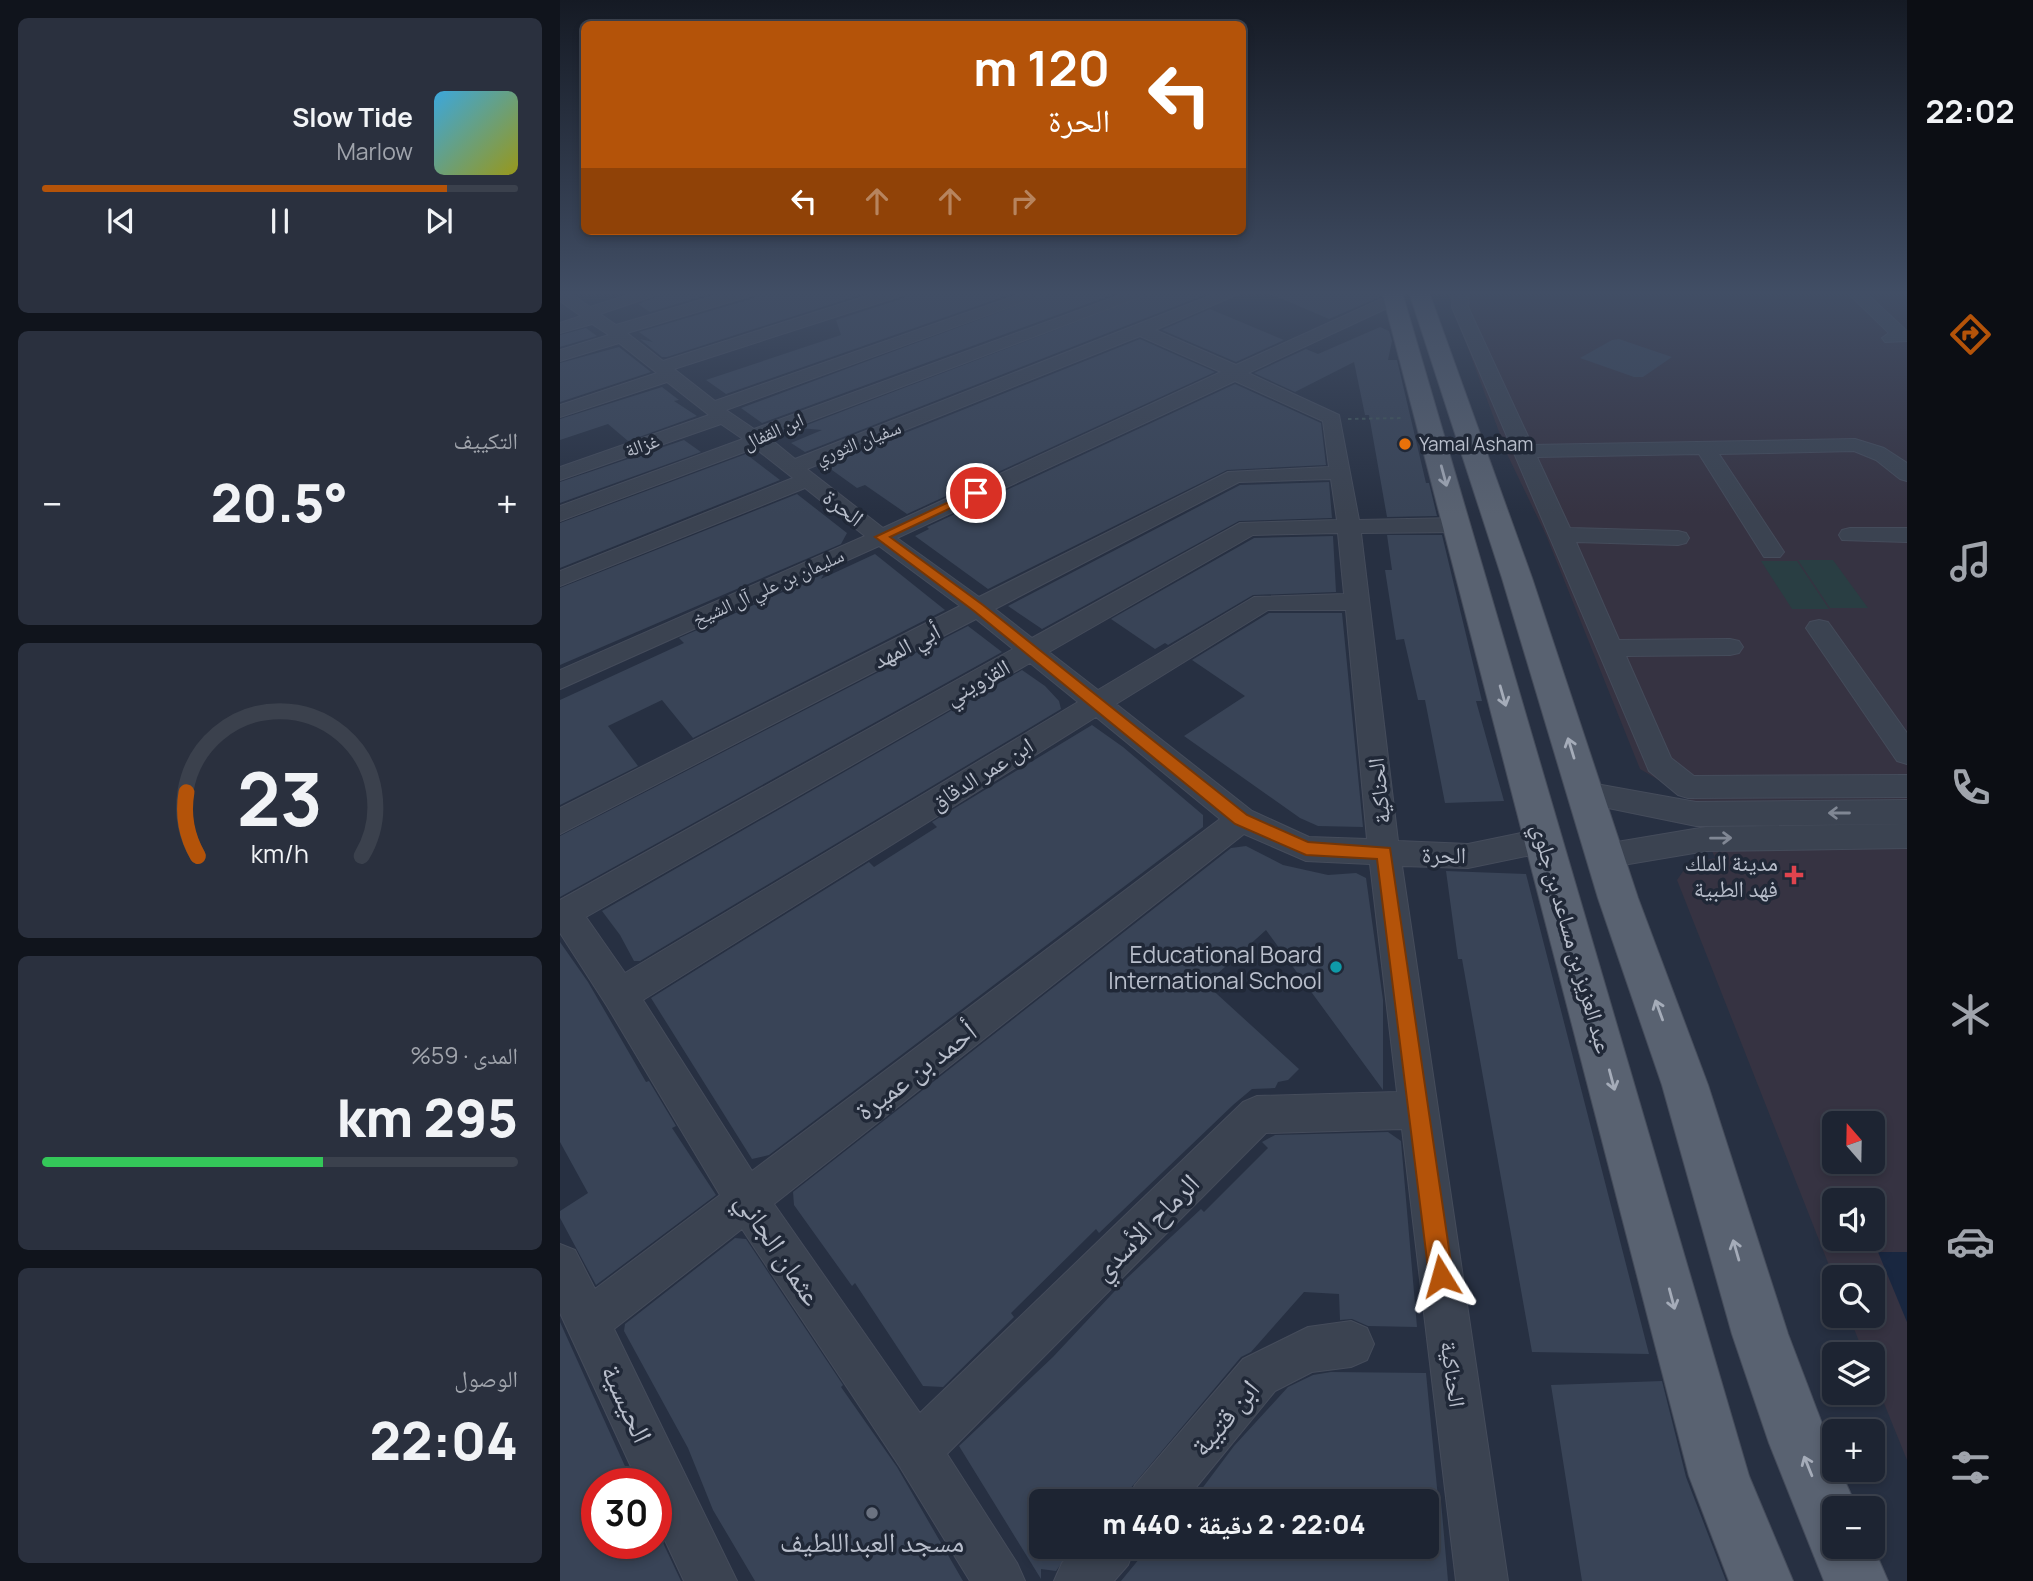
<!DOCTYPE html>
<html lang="ar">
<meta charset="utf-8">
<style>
:root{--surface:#1d2432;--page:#2a303e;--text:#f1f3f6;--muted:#a0a4ac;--line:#3b414d;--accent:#b45309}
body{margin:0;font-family:Manrope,"Noto Naskh Arabic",sans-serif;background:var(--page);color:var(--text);direction:rtl;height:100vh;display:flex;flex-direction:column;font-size:26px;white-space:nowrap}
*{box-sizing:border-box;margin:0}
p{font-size:23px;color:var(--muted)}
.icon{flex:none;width:38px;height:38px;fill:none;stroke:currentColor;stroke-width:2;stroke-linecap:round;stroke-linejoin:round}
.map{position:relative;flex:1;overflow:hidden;direction:ltr}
.details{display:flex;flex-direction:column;gap:18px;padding:18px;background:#10141c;width:560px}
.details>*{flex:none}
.guide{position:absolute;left:21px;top:21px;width:665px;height:214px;border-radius:10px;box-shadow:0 4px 10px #0003,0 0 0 2px var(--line);direction:rtl;background:#b45309;color:#fff;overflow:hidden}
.needle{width:46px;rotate:340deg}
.tools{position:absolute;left:1262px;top:1111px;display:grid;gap:14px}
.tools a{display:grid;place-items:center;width:63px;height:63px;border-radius:10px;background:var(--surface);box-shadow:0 4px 10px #0003,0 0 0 2px var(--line);font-size:35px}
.speed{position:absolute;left:21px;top:1468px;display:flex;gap:14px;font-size:35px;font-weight:700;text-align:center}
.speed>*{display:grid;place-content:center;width:91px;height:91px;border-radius:50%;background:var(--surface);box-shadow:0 4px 10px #0003,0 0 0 2px var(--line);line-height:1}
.speed .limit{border:10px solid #d22;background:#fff;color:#111}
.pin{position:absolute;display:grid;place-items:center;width:60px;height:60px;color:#fff;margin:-30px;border:4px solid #fff;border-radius:50%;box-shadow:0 2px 7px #0007}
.me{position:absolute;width:77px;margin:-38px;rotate:352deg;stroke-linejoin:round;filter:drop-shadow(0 0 5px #0008)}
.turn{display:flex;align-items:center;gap:24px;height:147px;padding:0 21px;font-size:32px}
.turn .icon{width:91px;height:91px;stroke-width:2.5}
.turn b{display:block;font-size:49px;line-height:60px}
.lanes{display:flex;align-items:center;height:66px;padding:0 21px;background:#0003;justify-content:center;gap:35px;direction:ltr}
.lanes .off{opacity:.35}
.big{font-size:52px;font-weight:800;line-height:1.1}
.details .widget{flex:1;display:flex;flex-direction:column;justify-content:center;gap:10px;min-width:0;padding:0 24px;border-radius:10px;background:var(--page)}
.details .dial{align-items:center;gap:0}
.dial svg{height:182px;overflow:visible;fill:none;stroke:var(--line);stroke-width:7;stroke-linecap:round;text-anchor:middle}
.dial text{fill:var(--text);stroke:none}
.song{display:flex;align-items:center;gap:21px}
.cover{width:84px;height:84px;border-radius:10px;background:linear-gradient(135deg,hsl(200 70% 55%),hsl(60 70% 35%))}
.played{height:7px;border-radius:4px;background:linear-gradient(90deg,var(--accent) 85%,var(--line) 85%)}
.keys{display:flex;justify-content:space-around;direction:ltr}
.heat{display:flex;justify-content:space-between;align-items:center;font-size:38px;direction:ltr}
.charge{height:10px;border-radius:5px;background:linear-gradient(90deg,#34c759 59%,var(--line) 0)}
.trip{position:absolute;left:469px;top:1489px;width:410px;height:70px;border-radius:10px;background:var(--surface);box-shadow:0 4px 10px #0003,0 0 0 2px var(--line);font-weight:800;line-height:70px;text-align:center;direction:rtl}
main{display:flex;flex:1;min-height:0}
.menu{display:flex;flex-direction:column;width:126px;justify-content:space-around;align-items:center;background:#0c0e14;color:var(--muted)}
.menu .icon{width:49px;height:49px}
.menu .selected{color:var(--accent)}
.menu b{font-size:32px;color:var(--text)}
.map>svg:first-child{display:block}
.medical{fill:#363342;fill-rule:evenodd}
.green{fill:#293e43}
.water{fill:#192740}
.building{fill:#394457}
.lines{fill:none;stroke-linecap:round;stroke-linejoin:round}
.minor-casing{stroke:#454c5b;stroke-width:2}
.major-casing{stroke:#454c5b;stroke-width:2}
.path{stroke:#42575a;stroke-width:2;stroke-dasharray:3.5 3.5;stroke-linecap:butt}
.minor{fill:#3b4351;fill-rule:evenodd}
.major{fill:#596271;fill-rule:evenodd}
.oneway{stroke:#a5acb9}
.oneway2{stroke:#808794}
.route{fill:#b45309;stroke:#753606;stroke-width:2}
.food-dot{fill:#e8710a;stroke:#202837;stroke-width:2.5}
.health-dot{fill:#e0444e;stroke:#202837;stroke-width:2.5}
.culture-dot{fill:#0f9aa8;stroke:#202837;stroke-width:2.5}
.worship-dot{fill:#6b7280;stroke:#202837;stroke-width:2.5}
.labels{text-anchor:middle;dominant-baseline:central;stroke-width:7;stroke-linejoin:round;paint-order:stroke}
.far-street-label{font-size:19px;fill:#b8becb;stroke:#202837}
.far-poi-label{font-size:19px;fill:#b8becb;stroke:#202837;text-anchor:start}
.street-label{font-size:23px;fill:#b8becb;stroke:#202837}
.poi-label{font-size:23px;fill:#b8becb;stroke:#202837;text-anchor:end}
.near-street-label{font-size:28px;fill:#b8becb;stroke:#202837}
.near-poi-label{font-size:28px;fill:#b8becb;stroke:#202837}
</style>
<main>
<nav class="menu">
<b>22:02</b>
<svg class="icon selected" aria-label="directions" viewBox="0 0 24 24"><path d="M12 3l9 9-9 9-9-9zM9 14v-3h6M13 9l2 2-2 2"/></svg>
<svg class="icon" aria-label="music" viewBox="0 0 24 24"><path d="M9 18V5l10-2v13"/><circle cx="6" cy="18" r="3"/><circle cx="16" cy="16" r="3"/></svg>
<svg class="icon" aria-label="phone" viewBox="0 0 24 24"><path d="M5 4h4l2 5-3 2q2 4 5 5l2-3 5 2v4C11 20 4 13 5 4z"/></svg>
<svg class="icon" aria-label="climate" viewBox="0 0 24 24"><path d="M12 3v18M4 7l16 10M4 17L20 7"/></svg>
<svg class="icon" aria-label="car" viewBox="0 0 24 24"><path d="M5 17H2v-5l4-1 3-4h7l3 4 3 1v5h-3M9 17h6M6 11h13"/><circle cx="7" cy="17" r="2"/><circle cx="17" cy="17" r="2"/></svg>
<svg class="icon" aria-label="filters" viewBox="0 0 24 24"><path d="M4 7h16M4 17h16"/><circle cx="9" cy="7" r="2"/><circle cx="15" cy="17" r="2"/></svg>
</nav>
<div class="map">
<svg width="1347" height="1581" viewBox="0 0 1347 1581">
<rect width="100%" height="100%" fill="#273042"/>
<path class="medical" d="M887,292H1347V1460L1313,1376L1312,1354H1304L1289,1316H1312V1278H1274L1117,880L1124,870L1134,863L1155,858L1129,798L1080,769L986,535L948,456ZM1274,1124H1312V1162H1274ZM1274,1200H1312V1239H1274Z"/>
<path class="green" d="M1238,560H1273L1308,608H1270Z
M1201,561H1237L1269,609H1232Z"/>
<path class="water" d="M1318,1252H1347V1322Z"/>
<path class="building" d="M107,292H157L90,312L78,304Z
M197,292H309L107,357H102L80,339L93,342L79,332L194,298Z
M347,292H457L166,394L146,380L281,335L276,320L344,298Z
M493,292H560L202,423L181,408Z
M595,292H652L245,452L231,443L262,430L239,428Z
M706,292H819L820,297L769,319Z
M650,309L724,340L676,362L602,330Z
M820,327L829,331L832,341L828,360H837L866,483H869L877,516L827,517L809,415H805L794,362L735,392L694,373L746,349L758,354Z
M26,328L37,336L0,347V335Z
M580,339L655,372L347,514L305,485L297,488L265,465Z
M1059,339L1112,357L1083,377H1074L1020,358L1052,340Z
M59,347L91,372L0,402V363Z
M675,384L761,423L766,465L667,470L428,589L355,536L369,529L367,527Z
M102,387L119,400L114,401L137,416L68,441L48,424L0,440V419Z
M124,440L141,452L0,503V482Z
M186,454L220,480L0,568V523Z
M769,482L772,518L679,521L482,629L448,606L680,485Z
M237,494L287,533L281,544L0,665V588Z
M827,535H882L922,701H916L944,801L885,803L865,700H858L844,639L836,640L825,570H832Z
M773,536L776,592L693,595L608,645L605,643L595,649L551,619L694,538Z
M315,554L385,610L133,738L102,700L48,726L78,766L0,805V700L124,643L119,638L264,574L261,579Z
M709,613H782L803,827L758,826L740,818L624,736L685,696L632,660Z
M408,626L442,652L0,897V836Z
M462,670L485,686L499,701L501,709L80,961H74L60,935L42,911Z
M532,725L563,747L643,815V827L209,1155L192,1159L91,998L309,862L314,867L377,827L372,822Z
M686,846L723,865L768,875L796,873L806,878L823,1000V1090L706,930L646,984L739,1069L728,1080L718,1082L715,1088L692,1089L673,1105L539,1233L536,1229L451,1313L454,1317L383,1387L363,1386L295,1283L292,1286L234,1205L233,1192L671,848Z
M886,871L966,874L1089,1354L972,1352L902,959H898Z
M0,942L28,982L86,1082L89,1081L116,1126L112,1128L156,1195L36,1285L0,1218V1211L28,1193L0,1142Z
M828,1132L841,1141L857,1327L808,1326L792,1319L780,1320L779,1294L744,1292L691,1352L681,1357L559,1502H481V1547H513L496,1571L481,1569V1579L399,1446L493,1357L567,1278L641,1209L644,1212L708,1148L702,1142L715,1135Z
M175,1238L186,1239L283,1385L281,1387L337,1467L403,1581H195L153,1510L128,1448L64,1331L65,1324Z
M0,1322L73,1484H37V1544H96V1528L121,1581H0Z
M771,1372L866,1373L878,1498H775V1502H632L674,1446L728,1387L753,1375Z
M1102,1381L1126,1477L1166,1581H1022L991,1385Z
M881,1501L888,1581H561L589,1547H866V1502Z"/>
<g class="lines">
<g class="minor-casing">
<path id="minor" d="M0,292H8L30,307L78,292H105L40,314L56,325L168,292H195L193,295L67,333L103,361L319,292H345L343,295L114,369L155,401L466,292H491L166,410L194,429L569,292H593L208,437L235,459L660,292H683L595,330L676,365L828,296H840L842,299L840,302L688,373L779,415L799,520L897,518L905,520L908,525L905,530L897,532L801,533L838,841L908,844L986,828L997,831L1002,840L997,849L986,852L908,868L842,866L948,1581H896L842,1129L706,1133L387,1454L457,1563L465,1581H410L340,1467L182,1229L54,1329L177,1581H124L96,1521V1484H79L0,1313V1244L15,1250L35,1289L160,1195L47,1006L0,933V900L453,649L416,619L0,834V808L400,606L319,546L0,689V670L305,536L245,488L0,586V571L233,478L195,448L0,521V506L183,439L161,424L0,480V467L149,415L107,382L0,417V405L97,373L59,343L0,361V350L49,335L32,324L0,333V323L21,316L0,301ZM580,336L661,372L323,528L247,469ZM675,381L763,421L769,467L668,472L419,597L337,538ZM771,479L777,520L680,523L472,638L435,609L679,482ZM778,533L784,594L694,597L538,690L489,652L693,535ZM708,610H786L807,839L749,837L692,811L556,704ZM470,663L518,702L65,973L26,917ZM536,717L660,819L192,1171L83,1000ZM684,834L746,861L810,864L837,1092L697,1096L683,1102L360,1413L214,1204Z
M893,292H909L908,307L972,445L1295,439L1324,448L1347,463V481L1340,479L1316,460L1294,451L1159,454L1224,552L1220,557H1204L1139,454L977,457L1010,528L1118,531L1126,533L1129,538L1126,543L1118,545L1016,542L1059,640L1170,639L1179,641L1183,647L1179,653L1170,655L1066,656L1111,758L1134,776L1347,775V797L1128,798L1118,795L1089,771L892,307Z
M1287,292H1305L1347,331V341L1325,342L1322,338L1329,333Z
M1290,528H1347V542L1282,540L1279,535L1282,530Z
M1259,620L1268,622L1347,733V764L1337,761L1246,628L1250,622Z
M1025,782L1136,802L1347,800V824L1136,826L1014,801L1010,793L1014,785Z
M1347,824V848L1146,851L1045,868L1034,865L1029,856L1034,847L1045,844L1146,827Z
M791,1321L807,1328L814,1344L807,1360L791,1367L752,1372L715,1391L624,1502H567L575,1485L683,1359L748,1327Z
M516,1547H575L568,1565L554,1581H494L502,1563Z"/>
</g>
<g class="major-casing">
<path id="major" d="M822,292H842L1189,1476L1233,1581H1169L1129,1476Z
M849,292H869L972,578L1078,898L1148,1085L1228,1334L1274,1455V1470H1280L1297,1508H1274V1547H1312V1544L1328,1581H1264L1209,1443L1172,1334L1102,1085L1038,898L942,578Z"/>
</g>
<path class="path" d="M788,419L844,418"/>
<use href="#minor" class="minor"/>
<use href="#major" class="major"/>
</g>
<defs><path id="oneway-shaft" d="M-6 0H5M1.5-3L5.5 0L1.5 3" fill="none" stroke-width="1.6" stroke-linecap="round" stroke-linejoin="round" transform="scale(1.75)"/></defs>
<g class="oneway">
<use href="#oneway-shaft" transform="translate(884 476) rotate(75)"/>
<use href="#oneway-shaft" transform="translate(943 696) rotate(74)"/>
<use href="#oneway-shaft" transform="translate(1011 748) rotate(-107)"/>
<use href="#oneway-shaft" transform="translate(1099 1010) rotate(-110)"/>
<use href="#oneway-shaft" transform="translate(1052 1080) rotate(75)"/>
<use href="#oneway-shaft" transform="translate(1176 1250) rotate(-106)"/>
<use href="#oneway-shaft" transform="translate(1112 1299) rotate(75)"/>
<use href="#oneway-shaft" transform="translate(1248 1466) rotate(-112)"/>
</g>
<g class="oneway2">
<use href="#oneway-shaft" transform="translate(1279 813) rotate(180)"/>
<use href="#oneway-shaft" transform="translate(1161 838) rotate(-1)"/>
</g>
<linearGradient id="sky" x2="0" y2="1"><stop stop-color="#151a24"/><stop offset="0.57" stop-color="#414e65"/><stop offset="1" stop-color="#414e65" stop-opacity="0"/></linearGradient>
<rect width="1347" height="514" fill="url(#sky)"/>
<path class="route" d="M412,491L422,493L330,537L423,605L687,815L748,842L830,848L893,1276L889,1284L881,1288L873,1284L869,1276L817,859L746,855L675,824L414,611L315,537Z"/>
<circle class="food-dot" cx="845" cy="444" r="7"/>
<path class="health-dot" d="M1230.5 864.5h7v7h7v7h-7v7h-7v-7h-7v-7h7z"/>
<circle class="culture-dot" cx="776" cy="967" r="7"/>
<circle class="worship-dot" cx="312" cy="1513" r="7"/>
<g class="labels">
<g class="far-street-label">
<text transform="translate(213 431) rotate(-24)">ابن القفال</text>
<text transform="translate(298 442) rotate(-21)">سفيان الثوري</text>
<text transform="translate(82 445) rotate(-19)">غزالة</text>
<text transform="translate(208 587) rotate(-24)">سليمان بن علي آل الشيخ</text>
</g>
<g class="far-poi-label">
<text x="859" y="444">Yamal Asham</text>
</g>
<g class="street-label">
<text transform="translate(284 507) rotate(38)">الحرة</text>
<text transform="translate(346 645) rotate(-27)">أبي المهد</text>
<text transform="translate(417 681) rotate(-29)">القزويني</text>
<text transform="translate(421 773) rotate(-32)">ابن عمر الدقاق</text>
<text transform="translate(818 791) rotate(-96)">الحناكية</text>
<text transform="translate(884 854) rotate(1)">الحرة</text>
<text transform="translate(1013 938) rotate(74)">عبد العزيز بن مساعد بن جلوي</text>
<text transform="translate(894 1374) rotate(82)">الحناكية</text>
</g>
<g class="poi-label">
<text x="1218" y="862">مدينة الملك<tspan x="1218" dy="26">فهد الطبية</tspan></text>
<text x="762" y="954">Educational Board<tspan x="762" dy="26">International School</tspan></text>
</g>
<g class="near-street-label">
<text transform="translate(355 1070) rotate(-37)">أحمد بن عميرة</text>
<text transform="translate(585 1226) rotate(-45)">الرماح الأسدي</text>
<text transform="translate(220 1248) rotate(56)">عثمان الجاني</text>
<text transform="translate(68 1403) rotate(65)">الحيسية</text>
<text transform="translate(664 1417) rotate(-50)">ابن قتيبة</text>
</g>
<g class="near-poi-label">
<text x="312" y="1541">مسجد العبداللطيف</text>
</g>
</g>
</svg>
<div class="tools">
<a><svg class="needle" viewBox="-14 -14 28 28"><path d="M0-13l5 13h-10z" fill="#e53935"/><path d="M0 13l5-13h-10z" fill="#a0a4ac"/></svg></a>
<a><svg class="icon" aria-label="sound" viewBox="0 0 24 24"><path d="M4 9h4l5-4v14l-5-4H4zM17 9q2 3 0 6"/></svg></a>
<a><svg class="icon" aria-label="search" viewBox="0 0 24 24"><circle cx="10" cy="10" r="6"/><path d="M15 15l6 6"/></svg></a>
<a><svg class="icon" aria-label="layers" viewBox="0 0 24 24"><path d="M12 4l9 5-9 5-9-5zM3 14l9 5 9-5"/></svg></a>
<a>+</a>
<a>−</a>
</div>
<div class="speed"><div class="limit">30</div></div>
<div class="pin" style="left:416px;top:493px;background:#d93025"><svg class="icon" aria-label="arrive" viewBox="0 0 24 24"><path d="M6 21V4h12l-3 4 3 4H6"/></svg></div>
<svg class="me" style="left:881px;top:1276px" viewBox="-20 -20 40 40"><path d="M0-17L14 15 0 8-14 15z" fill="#b45309" stroke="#fff" stroke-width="4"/></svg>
<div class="trip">22:04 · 2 دقيقة · 440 m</div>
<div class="guide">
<div class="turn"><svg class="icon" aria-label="left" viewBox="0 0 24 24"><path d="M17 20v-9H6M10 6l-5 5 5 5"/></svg><div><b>120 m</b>الحرة</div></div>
<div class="lanes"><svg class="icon" aria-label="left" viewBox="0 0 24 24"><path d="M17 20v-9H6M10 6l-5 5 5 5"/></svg><svg class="icon off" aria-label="ahead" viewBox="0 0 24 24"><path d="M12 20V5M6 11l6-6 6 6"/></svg><svg class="icon off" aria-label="ahead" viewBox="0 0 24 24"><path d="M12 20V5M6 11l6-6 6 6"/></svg><svg class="icon off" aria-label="right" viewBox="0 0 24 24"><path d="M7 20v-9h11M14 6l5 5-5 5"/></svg></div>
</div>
</div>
<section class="details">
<div class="widget">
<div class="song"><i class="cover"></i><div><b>Slow Tide</b><p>Marlow</p></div></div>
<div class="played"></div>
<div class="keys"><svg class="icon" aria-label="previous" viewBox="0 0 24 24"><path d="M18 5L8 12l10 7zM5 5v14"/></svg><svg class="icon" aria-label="pause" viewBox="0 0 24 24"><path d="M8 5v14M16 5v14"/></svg><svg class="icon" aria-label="next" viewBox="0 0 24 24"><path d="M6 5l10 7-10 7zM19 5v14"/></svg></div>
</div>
<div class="widget"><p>التكييف</p>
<div class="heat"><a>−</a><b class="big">20.5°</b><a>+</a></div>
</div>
<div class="widget dial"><svg viewBox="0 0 100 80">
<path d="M14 69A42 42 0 1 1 86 69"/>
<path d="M14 69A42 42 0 0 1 9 41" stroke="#b45309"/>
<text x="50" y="56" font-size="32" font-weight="700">23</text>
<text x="50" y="72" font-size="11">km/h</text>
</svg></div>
<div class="widget"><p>المدى · 59%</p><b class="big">295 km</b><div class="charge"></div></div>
<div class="widget"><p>الوصول</p><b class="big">22:04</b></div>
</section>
</main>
